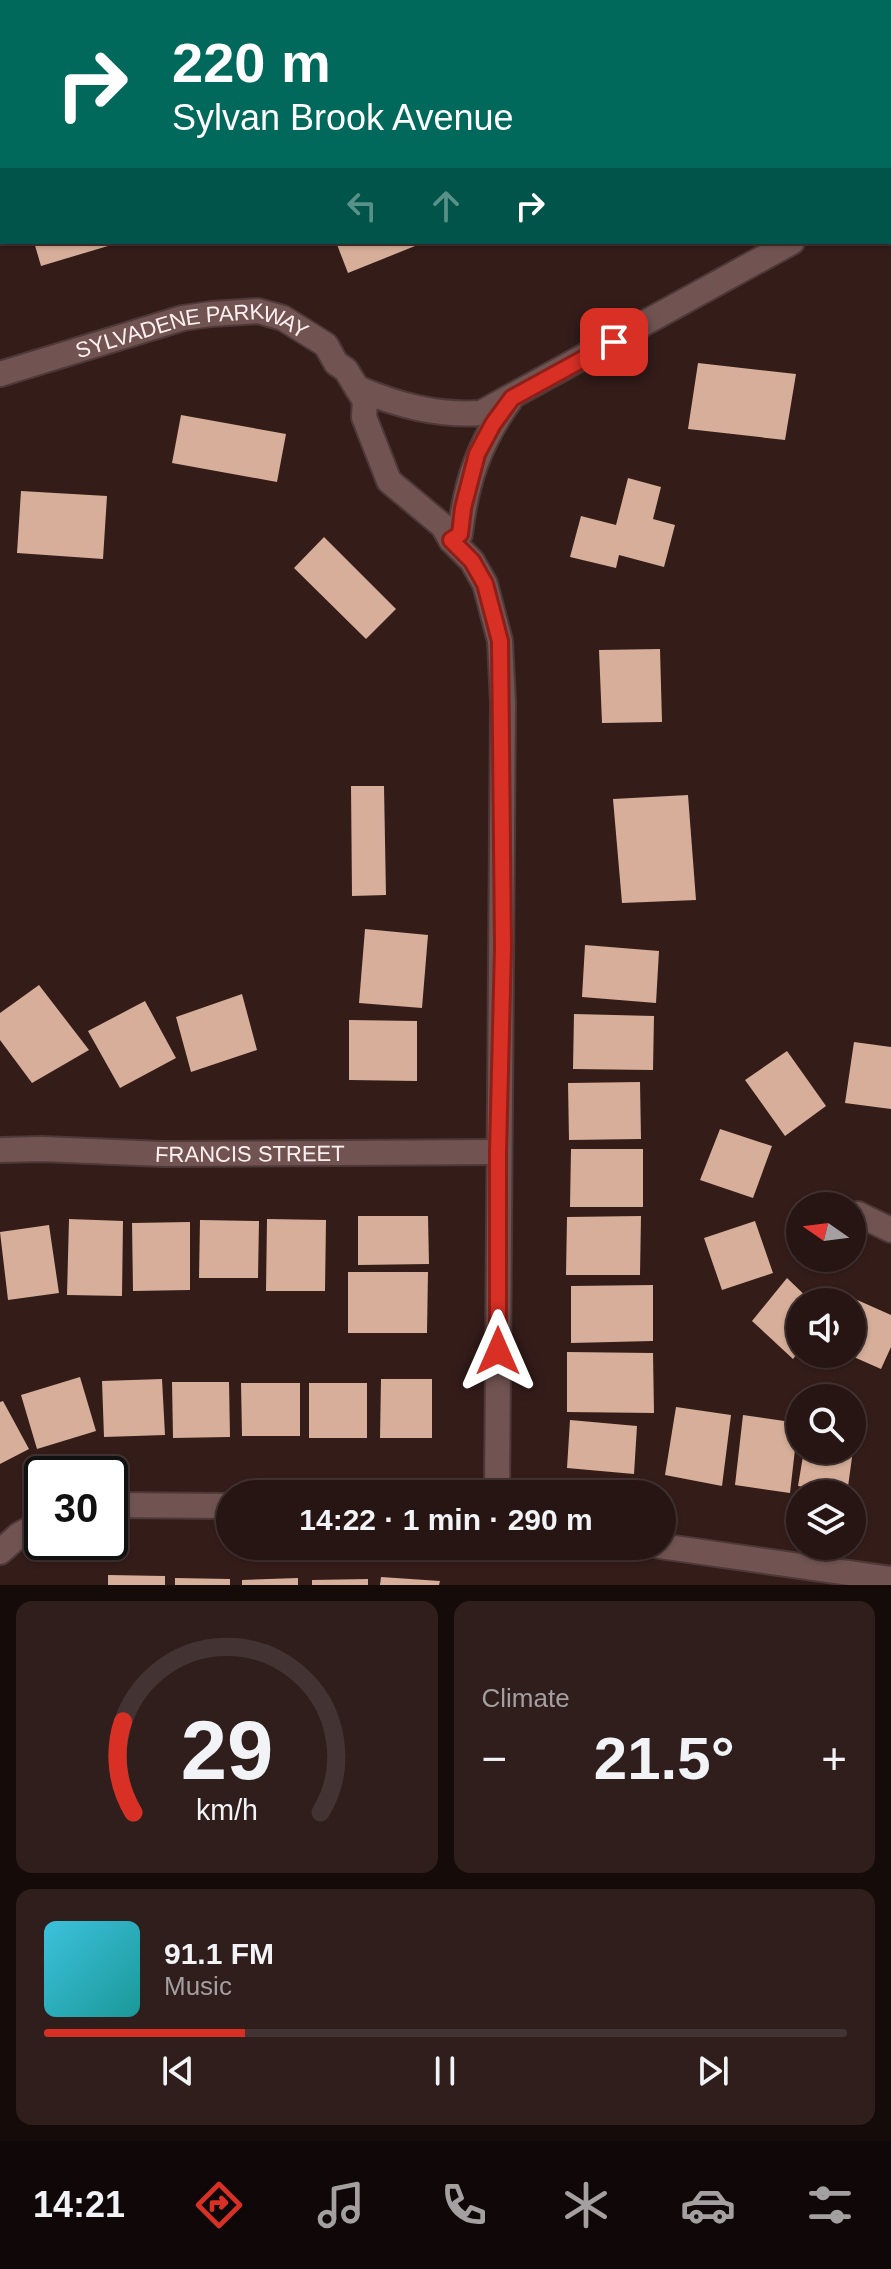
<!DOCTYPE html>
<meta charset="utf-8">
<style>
:root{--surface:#271513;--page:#2f1e1c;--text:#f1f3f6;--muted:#a49fa0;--line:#433433;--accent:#d93025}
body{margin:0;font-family:Arial,sans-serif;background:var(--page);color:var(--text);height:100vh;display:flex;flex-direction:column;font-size:30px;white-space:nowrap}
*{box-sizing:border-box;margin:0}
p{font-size:26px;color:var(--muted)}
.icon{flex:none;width:44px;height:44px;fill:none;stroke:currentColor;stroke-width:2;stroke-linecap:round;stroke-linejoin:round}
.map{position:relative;height:1585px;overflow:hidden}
.drawer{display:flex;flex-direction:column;gap:16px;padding:16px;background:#150c0a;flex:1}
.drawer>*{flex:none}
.banner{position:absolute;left:0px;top:0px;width:892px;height:244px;box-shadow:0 2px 6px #0004,0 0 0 2px var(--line);background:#00695c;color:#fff;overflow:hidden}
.needle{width:52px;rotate:284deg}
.fabs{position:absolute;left:786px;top:1192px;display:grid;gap:16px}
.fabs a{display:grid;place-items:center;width:80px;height:80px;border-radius:50%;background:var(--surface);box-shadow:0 2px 6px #0004,0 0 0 2px var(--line);font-size:40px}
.speed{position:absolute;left:24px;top:1456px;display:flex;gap:16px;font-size:40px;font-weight:700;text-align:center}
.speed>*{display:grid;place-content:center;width:104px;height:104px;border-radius:50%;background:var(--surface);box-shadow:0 2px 6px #0004,0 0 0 2px var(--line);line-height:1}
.speed .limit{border:4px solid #111;border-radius:12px;background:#fff;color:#111}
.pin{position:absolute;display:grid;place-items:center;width:68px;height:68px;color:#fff;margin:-34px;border-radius:16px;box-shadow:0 4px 12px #0006}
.me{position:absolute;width:88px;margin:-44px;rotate:0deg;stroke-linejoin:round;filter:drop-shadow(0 0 6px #0008)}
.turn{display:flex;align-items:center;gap:28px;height:168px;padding:0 40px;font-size:36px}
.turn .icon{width:104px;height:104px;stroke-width:2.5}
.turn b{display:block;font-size:56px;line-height:68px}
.lanes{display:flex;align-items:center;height:76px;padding:0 40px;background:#0003;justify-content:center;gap:40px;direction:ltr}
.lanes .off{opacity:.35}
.big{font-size:60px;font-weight:700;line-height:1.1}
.drawer .tile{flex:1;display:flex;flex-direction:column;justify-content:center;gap:12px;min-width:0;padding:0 28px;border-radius:16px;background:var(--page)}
.drawer .dial{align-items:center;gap:0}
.dial svg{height:208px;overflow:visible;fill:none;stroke:var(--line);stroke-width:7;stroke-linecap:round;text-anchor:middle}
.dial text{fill:var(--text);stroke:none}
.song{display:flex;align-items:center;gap:24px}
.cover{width:96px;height:96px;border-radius:12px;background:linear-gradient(135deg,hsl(190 70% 55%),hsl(180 70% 35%))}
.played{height:8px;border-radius:4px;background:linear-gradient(90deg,var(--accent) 25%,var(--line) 25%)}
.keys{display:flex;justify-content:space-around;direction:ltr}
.heat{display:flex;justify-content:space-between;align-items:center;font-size:44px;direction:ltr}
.drawer .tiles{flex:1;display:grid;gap:16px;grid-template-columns:1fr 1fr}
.tile:last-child{grid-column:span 2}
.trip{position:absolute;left:216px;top:1480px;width:460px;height:80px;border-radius:40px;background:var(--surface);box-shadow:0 2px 6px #0004,0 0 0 2px var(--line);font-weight:700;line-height:80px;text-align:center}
.tabs{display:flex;height:128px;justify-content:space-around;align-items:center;background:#100808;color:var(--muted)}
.tabs .icon{width:56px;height:56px}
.tabs .current{color:var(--accent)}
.tabs b{font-size:36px;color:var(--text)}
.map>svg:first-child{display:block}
.green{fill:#493825}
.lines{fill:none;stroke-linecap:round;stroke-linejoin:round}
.stream{stroke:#644c58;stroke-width:7}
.building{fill:#d6ae99}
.street-casing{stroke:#4d3938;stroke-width:28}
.path{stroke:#745f5c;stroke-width:4;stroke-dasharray:6 6;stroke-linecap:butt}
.street{stroke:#715451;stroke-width:24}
.route-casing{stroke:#8d1f18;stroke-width:20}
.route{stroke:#d93025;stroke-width:14}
.labels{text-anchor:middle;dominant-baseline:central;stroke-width:8;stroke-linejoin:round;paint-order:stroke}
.street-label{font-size:22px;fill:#fff0ef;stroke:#341c19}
</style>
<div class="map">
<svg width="891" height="1585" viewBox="0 0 891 1585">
<rect width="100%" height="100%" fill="#341c19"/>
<path class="green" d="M347,0H651L647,2Z"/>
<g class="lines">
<path class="stream" d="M805,0L806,2
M890,163H891"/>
</g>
<path class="building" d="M34,242H118V243L41,266Z
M336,242H425L348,273Z
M698,363L796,374L785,440L688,429Z
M181,415L286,434L277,482L172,463Z
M628,478L661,487L653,519L675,525L664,567L619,555L616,568L570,557L581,516L616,525Z
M21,491L107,496L103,559L17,553Z
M324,537L396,609L366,639L294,568Z
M660,649L662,722L602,723L599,650Z
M351,786H384L386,895L352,896Z
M688,795L696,900L622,903L613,799Z
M365,929L428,935L422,1008L359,1003Z
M585,945L659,951L656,1003L582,997Z
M39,985L89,1050L32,1083L0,1040V1013Z
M242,994L257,1050L191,1072L176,1017Z
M145,1001L176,1058L120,1088L88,1031Z
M574,1014L654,1016L653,1070L573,1069Z
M349,1020L417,1021V1081L349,1080Z
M854,1042L891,1047V1109L845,1103Z
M787,1051L826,1106L785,1136L745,1080Z
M640,1082L641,1139L569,1140L568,1083Z
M720,1129L772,1146L753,1198L700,1180Z
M571,1149H643V1207H570Z
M358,1216H428L429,1264L358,1265Z
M641,1216L640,1275H566L567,1217Z
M69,1219L123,1221L122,1296L67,1295Z
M267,1219L326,1220L325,1291H266Z
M200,1220L259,1221L258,1278H199Z
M755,1221L773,1273L722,1290L704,1238Z
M190,1222V1290L133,1291L132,1223Z
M49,1225L59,1293L8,1300L0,1232Z
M348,1272H428L427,1333H348Z
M787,1278L812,1302H800V1350L793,1359L752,1321Z
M653,1285V1341L571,1343V1286Z
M855,1299L891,1315V1347L881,1369L847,1354H852V1305Z
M567,1352L653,1353L654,1413L567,1412Z
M80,1377L96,1431L37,1449L21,1395Z
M162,1379L165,1435L104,1437L102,1381Z
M381,1379H432V1438H380Z
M172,1382H229L230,1437L173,1438Z
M241,1383H300V1436H242Z
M309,1383H367V1438H309Z
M3,1401L29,1449L0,1464V1402Z
M676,1407L731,1415L722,1486L665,1475Z
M743,1415L798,1423L790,1493L735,1485Z
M570,1420L637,1426L634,1474L567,1468Z
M852,1426L857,1427L854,1448H852Z
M804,1450H853L847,1494L798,1486Z
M108,1575L165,1576V1585H108Z
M381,1577L440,1581L439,1585H380Z
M175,1578L230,1579V1585H175Z
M298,1578V1585H242V1580Z
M368,1579V1585H312V1580Z"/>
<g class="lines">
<g class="street-casing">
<g id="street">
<path id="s1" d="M0,374L183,318L211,314L258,311L283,318L326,345L336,363L346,370L365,401L364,417L389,481L443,526L451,540L472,561L485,584L500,641L503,703L497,1494"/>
<path d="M357,388C397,405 437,416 481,413L792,242"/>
<path d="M451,540L460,534C466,482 479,443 510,400"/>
<path id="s2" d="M0,1150L42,1149L163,1154L498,1152"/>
<path d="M858,1214L891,1230"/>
<path d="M110,1505L230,1506"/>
<path d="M660,1546L891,1579"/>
<path d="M0,1552L19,1535L42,1522"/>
</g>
</g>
<path class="path" d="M890,203H891"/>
<use href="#street" class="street"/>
</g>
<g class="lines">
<g class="route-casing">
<path id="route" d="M498,1351V1152L503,947L500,641L485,584L472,561L451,540L460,534L463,508L477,454L493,424L512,398L614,342"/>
</g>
<use href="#route" class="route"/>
</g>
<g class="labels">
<g class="street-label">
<text stroke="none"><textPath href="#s1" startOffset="200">SYLVADENE PARKWAY</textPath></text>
<text stroke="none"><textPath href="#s2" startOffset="250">FRANCIS STREET</textPath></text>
</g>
</g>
</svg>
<div class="fabs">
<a><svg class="needle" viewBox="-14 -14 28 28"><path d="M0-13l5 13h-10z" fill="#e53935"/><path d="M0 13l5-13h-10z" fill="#a49fa0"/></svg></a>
<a><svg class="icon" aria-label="sound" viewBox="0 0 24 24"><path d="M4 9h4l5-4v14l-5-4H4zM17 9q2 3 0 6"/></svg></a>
<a><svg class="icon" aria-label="search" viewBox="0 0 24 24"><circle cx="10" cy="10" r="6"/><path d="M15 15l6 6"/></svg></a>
<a><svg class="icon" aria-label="layers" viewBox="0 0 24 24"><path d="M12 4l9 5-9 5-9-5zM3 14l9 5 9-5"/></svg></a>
</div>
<div class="speed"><div class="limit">30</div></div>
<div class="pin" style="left:614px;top:342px;background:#d93025"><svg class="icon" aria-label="arrive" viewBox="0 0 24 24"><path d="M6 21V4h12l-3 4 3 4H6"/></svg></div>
<svg class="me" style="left:498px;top:1351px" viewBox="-20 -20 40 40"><path d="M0-17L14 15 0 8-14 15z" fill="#d93025" stroke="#fff" stroke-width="4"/></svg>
<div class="trip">14:22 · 1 min · 290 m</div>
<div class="banner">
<div class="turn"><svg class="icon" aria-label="right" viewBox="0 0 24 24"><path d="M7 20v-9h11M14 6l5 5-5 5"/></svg><div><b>220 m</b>Sylvan Brook Avenue</div></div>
<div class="lanes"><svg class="icon off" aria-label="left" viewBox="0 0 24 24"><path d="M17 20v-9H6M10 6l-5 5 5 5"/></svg><svg class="icon off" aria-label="ahead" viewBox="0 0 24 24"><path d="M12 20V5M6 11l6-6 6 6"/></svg><svg class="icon" aria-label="right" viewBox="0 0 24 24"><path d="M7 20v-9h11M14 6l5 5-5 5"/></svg></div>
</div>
</div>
<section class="drawer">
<div class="tiles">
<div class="tile dial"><svg viewBox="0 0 100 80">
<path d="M14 69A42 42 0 1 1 86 69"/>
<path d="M14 69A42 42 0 0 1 10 34" stroke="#d93025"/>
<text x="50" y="56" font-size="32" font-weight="700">29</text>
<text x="50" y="72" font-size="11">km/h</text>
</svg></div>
<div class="tile"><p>Climate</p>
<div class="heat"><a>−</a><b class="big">21.5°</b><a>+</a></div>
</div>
<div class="tile">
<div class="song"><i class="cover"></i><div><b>91.1 FM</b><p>Music</p></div></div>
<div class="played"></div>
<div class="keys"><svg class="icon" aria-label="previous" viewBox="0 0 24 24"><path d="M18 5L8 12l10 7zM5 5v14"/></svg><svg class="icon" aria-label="pause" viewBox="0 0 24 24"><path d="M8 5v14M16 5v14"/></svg><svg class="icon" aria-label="next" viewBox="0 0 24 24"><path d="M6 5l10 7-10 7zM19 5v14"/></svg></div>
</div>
</div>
</section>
<nav class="tabs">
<b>14:21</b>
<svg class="icon current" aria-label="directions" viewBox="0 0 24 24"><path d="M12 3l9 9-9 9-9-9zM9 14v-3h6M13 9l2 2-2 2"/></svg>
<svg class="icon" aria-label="music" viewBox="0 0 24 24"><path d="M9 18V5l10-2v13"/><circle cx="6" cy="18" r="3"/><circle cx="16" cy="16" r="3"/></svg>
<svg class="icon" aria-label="phone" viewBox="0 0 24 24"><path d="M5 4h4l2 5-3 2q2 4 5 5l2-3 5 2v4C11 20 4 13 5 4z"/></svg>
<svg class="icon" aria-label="climate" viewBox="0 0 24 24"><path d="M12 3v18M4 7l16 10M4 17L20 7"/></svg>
<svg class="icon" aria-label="car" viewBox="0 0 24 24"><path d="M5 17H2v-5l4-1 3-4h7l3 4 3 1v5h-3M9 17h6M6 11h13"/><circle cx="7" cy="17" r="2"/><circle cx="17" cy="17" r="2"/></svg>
<svg class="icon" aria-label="filters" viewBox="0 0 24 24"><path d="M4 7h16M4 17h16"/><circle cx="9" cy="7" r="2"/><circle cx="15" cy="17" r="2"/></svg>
</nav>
